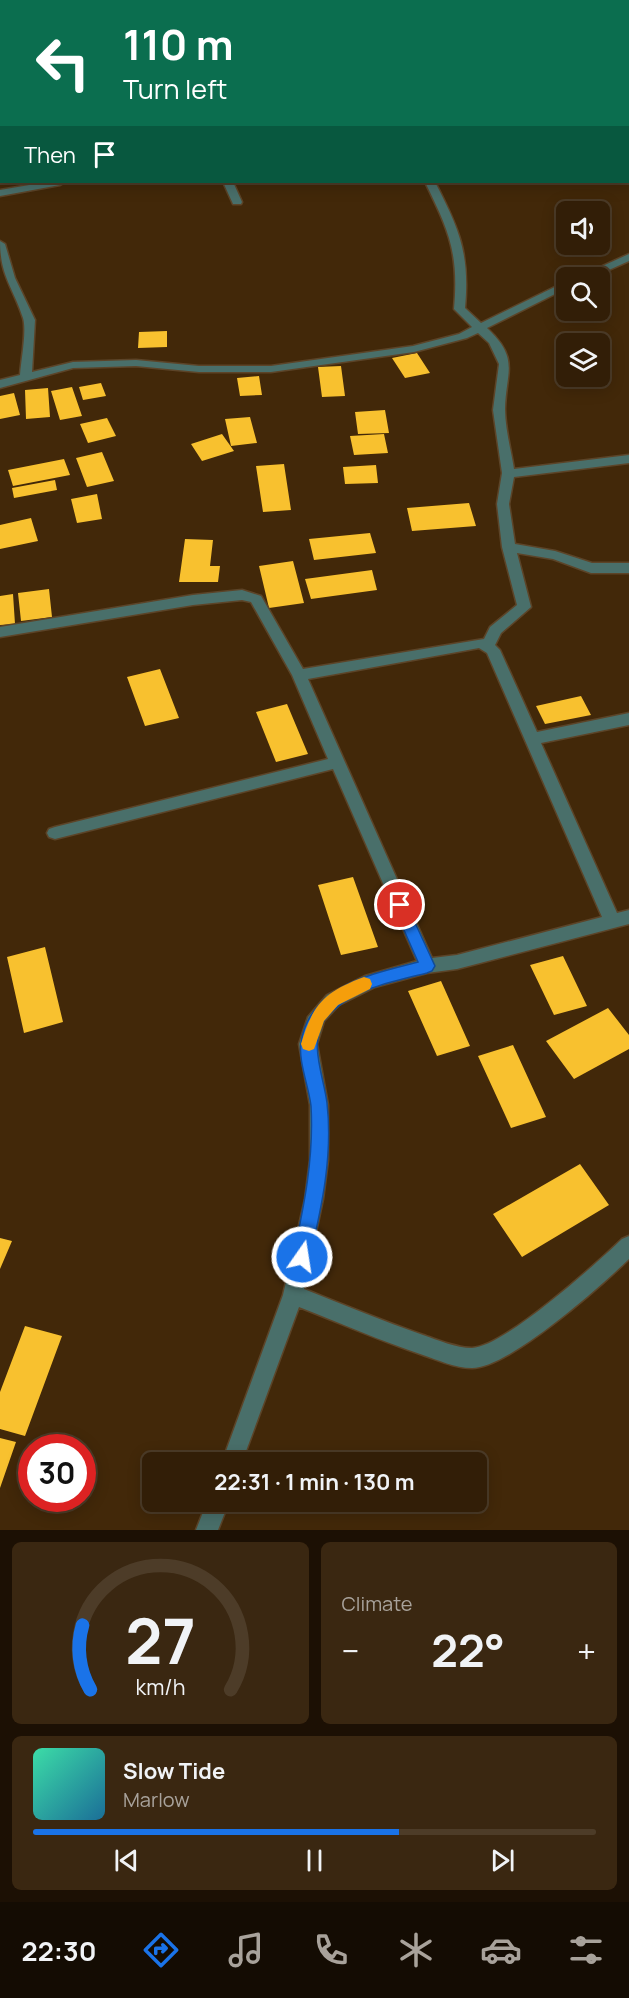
<!DOCTYPE html>
<meta charset="utf-8">
<style>
:root{--surface:#321e07;--page:#3a2711;--text:#f1f3f6;--muted:#a8a29b;--line:#4d3c28;--accent:#1a73e8}
body{margin:0;font-family:Manrope,sans-serif;background:var(--page);color:var(--text);height:100vh;display:flex;flex-direction:column;font-size:22px;white-space:nowrap}
*{box-sizing:border-box;margin:0}
p{font-size:20px;color:var(--muted)}
.icon{flex:none;width:33px;height:33px;fill:none;stroke:currentColor;stroke-width:2;stroke-linecap:round;stroke-linejoin:round}
.map{position:relative;height:1530px;overflow:hidden}
.sheet{display:flex;flex-direction:column;gap:12px;padding:12px;background:#1c1004;flex:1}
.sheet>*{flex:none}
.banner{position:absolute;left:0px;top:0px;width:630px;height:183px;box-shadow:0 3px 15px #0003,0 0 0 2px var(--line);background:#0b6e4f;color:#fff;overflow:hidden}
.controls{position:absolute;left:556px;top:201px;display:grid;gap:12px}
.controls a{display:grid;place-items:center;width:54px;height:54px;border-radius:9px;background:var(--surface);box-shadow:0 3px 15px #0003,0 0 0 2px var(--line);font-size:30px}
.speed{position:absolute;left:18px;top:1434px;display:flex;gap:12px;font-size:30px;font-weight:700;text-align:center}
.speed>*{display:grid;place-content:center;width:78px;height:78px;border-radius:50%;background:var(--surface);box-shadow:0 3px 15px #0003,0 0 0 2px var(--line);line-height:1}
.speed .limit{border:9px solid #d22;background:#fff;color:#111}
.pin{position:absolute;display:grid;place-items:center;width:51px;height:51px;color:#fff;margin:-26px;border:3px solid #fff;border-radius:50%;box-shadow:0 2px 6px #0007}
.me{position:absolute;width:66px;margin:-33px;rotate:13deg;stroke-linejoin:round;filter:drop-shadow(0 0 4px #0008)}
.turn{display:flex;align-items:center;gap:21px;height:126px;padding:0 24px;font-size:27px}
.turn .icon{width:78px;height:78px;stroke-width:2.5}
.turn b{display:block;font-size:42px;line-height:51px}
.then{display:flex;align-items:center;height:57px;padding:0 24px;background:#0003;gap:12px;font-size:22px}
.big{font-size:45px;font-weight:700;line-height:1.1}
.sheet .card{flex:1;display:flex;flex-direction:column;justify-content:center;gap:9px;min-width:0;padding:0 21px;border-radius:9px;background:var(--page)}
.sheet .dial{align-items:center;gap:0}
.dial svg{height:156px;overflow:visible;fill:none;stroke:var(--line);stroke-width:7;stroke-linecap:round;text-anchor:middle}
.dial text{fill:var(--text);stroke:none}
.song{display:flex;align-items:center;gap:18px}
.cover{width:72px;height:72px;border-radius:9px;background:linear-gradient(135deg,hsl(160 70% 55%),hsl(200 70% 35%))}
.played{height:6px;border-radius:3px;background:linear-gradient(90deg,var(--accent) 65%,var(--line) 65%)}
.keys{display:flex;justify-content:space-around;direction:ltr}
.heat{display:flex;justify-content:space-between;align-items:center;font-size:33px;direction:ltr}
.sheet .tiles{flex:1;display:grid;gap:12px;grid-template-columns:1fr 1fr}
.card:last-child{grid-column:span 2}
.trip{position:absolute;left:142px;top:1452px;width:345px;height:60px;border-radius:9px;background:var(--surface);box-shadow:0 3px 15px #0003,0 0 0 2px var(--line);font-weight:700;line-height:60px;text-align:center}
.dock{display:flex;height:96px;justify-content:space-around;align-items:center;background:#140c03;color:var(--muted)}
.dock .icon{width:42px;height:42px}
.dock .active{color:var(--accent)}
.dock b{font-size:27px;color:var(--text)}
.map>svg:first-child{display:block}
.building{fill:#f8c12f}
.lines{fill:none;stroke-linecap:round;stroke-linejoin:round}
.minor-casing{stroke:#5c4428;stroke-width:3}
.minor{fill:#496f6a;fill-rule:evenodd}
.route{fill:#1a73e8;stroke:#114b97;stroke-width:1.5}
.slow{fill:#f59e0b}
</style>
<div class="map">
<svg width="629" height="1530" viewBox="0 0 629 1530">
<rect width="100%" height="100%" fill="#422809"/>
<path class="building" d="M167,331V347L138,348L139,332Z
M417,353L430,373L405,378L392,358Z
M341,366L345,396L322,397L318,367Z
M259,376L262,395L240,396L237,378Z
M101,383L106,396L83,400L79,387Z
M72,387L82,416L60,420L51,391Z
M48,388L50,417L26,419L25,390Z
M14,393L20,415L0,419V396Z
M385,410L389,433L358,434L355,412Z
M250,417L257,443L231,446L225,419Z
M107,418L116,436L88,443L80,424Z
M222,434L234,451L202,461L191,444Z
M384,434L388,453L354,455L350,436Z
M102,452L114,481L87,487L76,458Z
M64,459L70,475L13,486L8,470Z
M284,464L291,510L263,512L256,466Z
M376,465L378,483L345,484L343,467Z
M55,480L57,490L14,498L12,488Z
M97,494L102,519L77,523L71,499Z
M469,503L476,526L412,531L407,508Z
M31,518L38,541L0,549V525Z
M370,533L376,553L314,560L309,539Z
M185,539L213,540L210,566H220L218,582H179Z
M293,561L304,603L269,608L259,566Z
M372,570L377,590L311,599L305,579Z
M49,589L52,617L21,621L18,593Z
M13,594L15,624L0,625V596Z
M160,669L179,718L145,726L127,677Z
M581,696L591,715L545,724L536,706Z
M287,704L308,754L276,762L256,712Z
M353,877L378,947L341,955L318,885Z
M45,947L63,1022L24,1033L7,957Z
M563,956L587,1006L554,1015L530,965Z
M441,981L470,1046L437,1056L408,991Z
M608,1008L629,1035V1049L574,1079L546,1041Z
M513,1045L546,1117L511,1128L478,1056Z
M580,1164L609,1205L522,1257L493,1214Z
M0,1238L12,1241L0,1269Z
M25,1326L62,1336L25,1436L0,1429V1392Z
M0,1438L16,1442L0,1488Z"/>
<g class="lines">
<g class="minor-casing">
<path id="minor" d="M36,0H45L46,2H37Z
M80,0H90L78,2Z
M186,0H200L184,2Z
M439,0H447L448,2H440Z
M528,0H538L539,2H529Z
M0,34H2L0,40Z
M628,59H629V65H628Z
M628,95H629V101H628Z
M628,172H629V178H628Z
M47,182H65L60,185L0,196V190Z
M223,182H233L242,202L241,204H233Z
M425,182H435C459,229 470,253 465,308L481,323L567,281V288L487,328C520,359 506,371 505,409C505,428 511,450 514,469L629,455V463L514,477L509,504L515,544L555,551L592,563H629V573H591L553,559L517,553L531,607L501,633L495,645L500,650L537,732L629,713V725L541,743L617,913L629,910V924L457,969L427,973L375,987L339,1005L324,1021L317,1044L328,1105V1160L323,1199L304,1289C344,1305 383,1321 423,1335C438,1340 456,1348 472,1348C504,1347 597,1263 622,1239L629,1236V1259C601,1286 509,1368 472,1368C455,1368 438,1360 423,1355C381,1341 340,1323 299,1307L242,1462H222L283,1295L305,1199L310,1160V1105L299,1044L308,1017L327,995L365,976L417,961L333,769L55,839L49,837L47,833L49,829L55,827L328,759L292,675L251,602L242,600L193,605L0,637V627L193,595L242,590L261,596L303,669L484,639L490,627L517,605L502,547L497,504L502,473L493,410L499,364L489,343L478,333L467,338L414,352L271,372H199L136,366L73,368L0,388V380L20,375C21,360 27,331 23,318C13,287 0,276 0,241L5,244L15,278L35,320L32,372L73,362L136,360L199,366H271L413,346L459,334L472,327L454,309C459,253 449,231 425,182ZM479,648L487,653L602,917L457,955L432,958L308,679Z
M629,254V261L591,278H576Z
M207,1502H229L218,1530H196Z"/>
</g>
<use href="#minor" class="minor"/>
</g>
<path class="route" d="M400,899L405,901L435,966L432,971L427,973C392,982 349,989 325,1019C308,1042 324,1077 327,1103C333,1155 322,1206 310,1257L308,1263L302,1265L295,1263L293,1257C304,1206 314,1158 311,1106C309,1087 298,1061 301,1043C309,986 372,974 418,962L393,905L395,901Z"/>
<path class="slow" d="M364,977L370,979L372,984L370,989L338,1005L324,1021L314,1049L309,1051L303,1049L301,1044C313,1004 324,992 364,977Z"/>
</svg>
<div class="controls">
<a><svg class="icon" aria-label="sound" viewBox="0 0 24 24"><path d="M4 9h4l5-4v14l-5-4H4zM17 9q2 3 0 6"/></svg></a>
<a><svg class="icon" aria-label="search" viewBox="0 0 24 24"><circle cx="10" cy="10" r="6"/><path d="M15 15l6 6"/></svg></a>
<a><svg class="icon" aria-label="layers" viewBox="0 0 24 24"><path d="M12 4l9 5-9 5-9-5zM3 14l9 5 9-5"/></svg></a>
</div>
<div class="speed"><div class="limit">30</div></div>
<div class="pin" style="left:400px;top:905px;background:#d93025"><svg class="icon" aria-label="arrive" viewBox="0 0 24 24"><path d="M6 21V4h12l-3 4 3 4H6"/></svg></div>
<svg class="me" style="left:302px;top:1257px" viewBox="-20 -20 40 40"><circle r="17" fill="#1a73e8" stroke="#fff" stroke-width="3"/><path d="M0-11L8 9 0 5-8 9z" fill="#fff"/></svg>
<div class="trip">22:31 · 1 min · 130 m</div>
<div class="banner">
<div class="turn"><svg class="icon" aria-label="left" viewBox="0 0 24 24"><path d="M17 20v-9H6M10 6l-5 5 5 5"/></svg><div><b>110 m</b>Turn left</div></div>
<div class="then">Then<svg class="icon" aria-label="arrive" viewBox="0 0 24 24"><path d="M6 21V4h12l-3 4 3 4H6"/></svg></div>
</div>
</div>
<section class="sheet">
<div class="tiles">
<div class="card dial"><svg viewBox="0 0 100 80">
<path d="M14 69A42 42 0 1 1 86 69"/>
<path d="M14 69A42 42 0 0 1 10 36" stroke="#1a73e8"/>
<text x="50" y="56" font-size="32" font-weight="700">27</text>
<text x="50" y="72" font-size="11">km/h</text>
</svg></div>
<div class="card"><p>Climate</p>
<div class="heat"><a>−</a><b class="big">22°</b><a>+</a></div>
</div>
<div class="card">
<div class="song"><i class="cover"></i><div><b>Slow Tide</b><p>Marlow</p></div></div>
<div class="played"></div>
<div class="keys"><svg class="icon" aria-label="previous" viewBox="0 0 24 24"><path d="M18 5L8 12l10 7zM5 5v14"/></svg><svg class="icon" aria-label="pause" viewBox="0 0 24 24"><path d="M8 5v14M16 5v14"/></svg><svg class="icon" aria-label="next" viewBox="0 0 24 24"><path d="M6 5l10 7-10 7zM19 5v14"/></svg></div>
</div>
</div>
</section>
<nav class="dock">
<b>22:30</b>
<svg class="icon active" aria-label="directions" viewBox="0 0 24 24"><path d="M12 3l9 9-9 9-9-9zM9 14v-3h6M13 9l2 2-2 2"/></svg>
<svg class="icon" aria-label="music" viewBox="0 0 24 24"><path d="M9 18V5l10-2v13"/><circle cx="6" cy="18" r="3"/><circle cx="16" cy="16" r="3"/></svg>
<svg class="icon" aria-label="phone" viewBox="0 0 24 24"><path d="M5 4h4l2 5-3 2q2 4 5 5l2-3 5 2v4C11 20 4 13 5 4z"/></svg>
<svg class="icon" aria-label="climate" viewBox="0 0 24 24"><path d="M12 3v18M4 7l16 10M4 17L20 7"/></svg>
<svg class="icon" aria-label="car" viewBox="0 0 24 24"><path d="M5 17H2v-5l4-1 3-4h7l3 4 3 1v5h-3M9 17h6M6 11h13"/><circle cx="7" cy="17" r="2"/><circle cx="17" cy="17" r="2"/></svg>
<svg class="icon" aria-label="filters" viewBox="0 0 24 24"><path d="M4 7h16M4 17h16"/><circle cx="9" cy="7" r="2"/><circle cx="15" cy="17" r="2"/></svg>
</nav>
